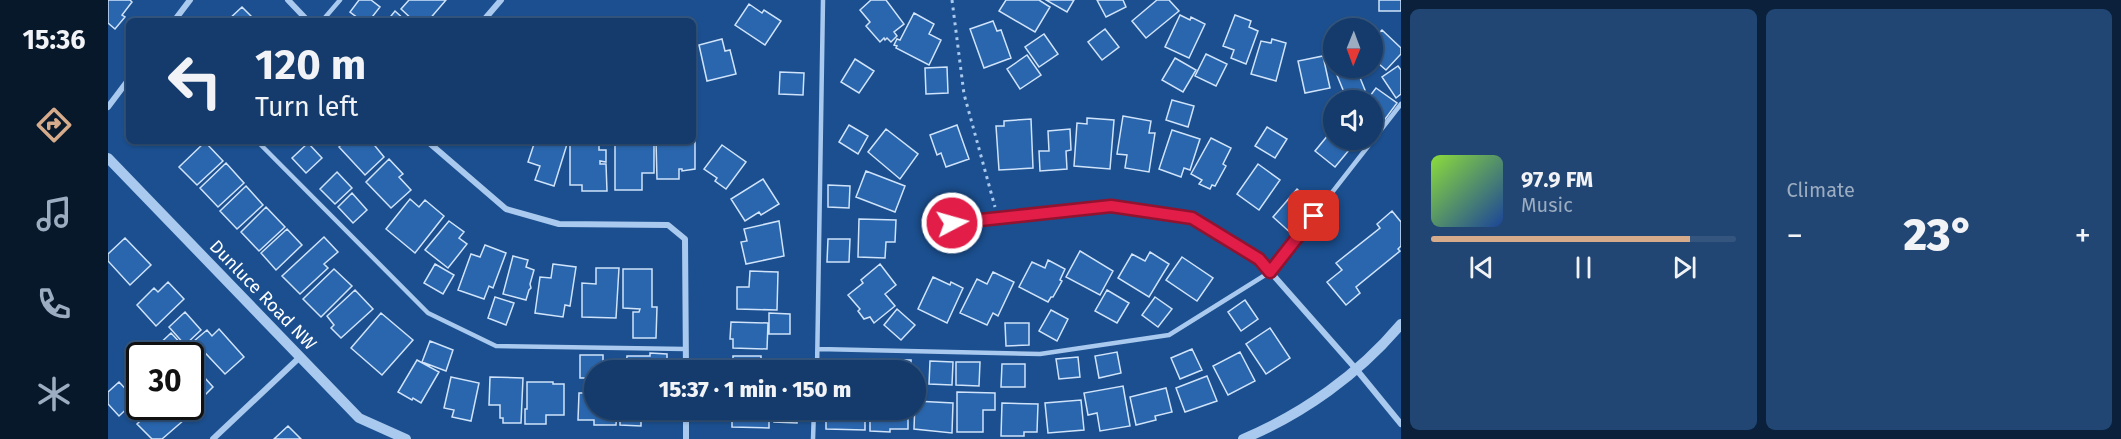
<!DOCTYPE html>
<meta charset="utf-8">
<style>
:root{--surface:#143b6b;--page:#214673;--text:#f1f3f6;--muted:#9dadc1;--line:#33557e;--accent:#d6ab8b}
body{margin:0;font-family:"Fira Sans",sans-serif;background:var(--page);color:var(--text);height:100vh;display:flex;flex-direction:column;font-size:22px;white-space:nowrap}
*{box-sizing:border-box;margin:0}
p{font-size:20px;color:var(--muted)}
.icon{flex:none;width:33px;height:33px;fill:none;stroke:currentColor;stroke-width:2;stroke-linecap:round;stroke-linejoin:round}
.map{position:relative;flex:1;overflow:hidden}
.side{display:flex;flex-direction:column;gap:9px;padding:9px;background:#0b203b;width:720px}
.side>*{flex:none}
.guide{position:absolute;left:18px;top:18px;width:570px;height:126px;border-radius:9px;box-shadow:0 2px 4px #0004,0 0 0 2px var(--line);background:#143b6b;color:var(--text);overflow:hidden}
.needle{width:39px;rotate:181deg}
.buttons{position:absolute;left:1215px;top:18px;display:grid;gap:12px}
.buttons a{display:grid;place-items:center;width:60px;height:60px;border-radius:50%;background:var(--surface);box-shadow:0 2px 4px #0004,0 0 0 2px var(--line);font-size:30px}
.speed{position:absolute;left:18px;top:342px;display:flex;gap:12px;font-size:30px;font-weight:700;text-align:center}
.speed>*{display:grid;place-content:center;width:78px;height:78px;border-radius:50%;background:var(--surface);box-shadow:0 2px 4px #0004,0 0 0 2px var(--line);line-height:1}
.speed .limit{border:3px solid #111;border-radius:9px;background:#fff;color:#111}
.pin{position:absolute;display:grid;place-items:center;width:51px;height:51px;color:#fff;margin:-26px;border-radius:12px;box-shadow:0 3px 9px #0006}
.me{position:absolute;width:66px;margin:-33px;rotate:84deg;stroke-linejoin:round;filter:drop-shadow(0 0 4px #0008)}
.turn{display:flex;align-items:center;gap:21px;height:126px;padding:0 30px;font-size:27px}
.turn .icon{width:78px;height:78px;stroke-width:2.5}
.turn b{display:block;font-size:42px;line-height:51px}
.big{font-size:45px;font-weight:800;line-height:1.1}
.side .tile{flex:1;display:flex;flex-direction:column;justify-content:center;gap:9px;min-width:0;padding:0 21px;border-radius:9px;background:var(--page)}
.song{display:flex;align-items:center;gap:18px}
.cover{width:72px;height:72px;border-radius:9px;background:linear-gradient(135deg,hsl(90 70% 55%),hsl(220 70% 35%))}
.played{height:6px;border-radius:3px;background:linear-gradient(90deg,var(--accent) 85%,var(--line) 85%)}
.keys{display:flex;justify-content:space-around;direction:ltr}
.heat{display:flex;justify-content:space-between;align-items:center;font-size:33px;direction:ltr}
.side .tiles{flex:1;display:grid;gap:9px;grid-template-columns:repeat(2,1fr)}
.trip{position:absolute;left:476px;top:360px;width:342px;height:60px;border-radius:30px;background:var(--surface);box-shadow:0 2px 4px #0004,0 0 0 2px var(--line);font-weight:800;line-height:60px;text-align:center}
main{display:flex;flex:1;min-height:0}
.tabs{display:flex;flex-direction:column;width:108px;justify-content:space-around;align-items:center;background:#08182b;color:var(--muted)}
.tabs .icon{width:42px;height:42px}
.tabs .active{color:var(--accent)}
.tabs b{font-size:27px;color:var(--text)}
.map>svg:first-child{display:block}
.building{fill:#2a66ad;stroke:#cfe3fa;stroke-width:1.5}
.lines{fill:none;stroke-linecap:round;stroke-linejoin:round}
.path{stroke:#a9c9ee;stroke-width:3;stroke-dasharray:3 4.5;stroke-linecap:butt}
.service{stroke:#a9c9ee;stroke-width:4.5}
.minor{stroke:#a9c9ee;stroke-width:6}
.tertiary{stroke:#a9c9ee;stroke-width:10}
.route-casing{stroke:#92132f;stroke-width:15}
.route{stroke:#e11d48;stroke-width:10}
.labels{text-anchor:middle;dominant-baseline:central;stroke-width:6;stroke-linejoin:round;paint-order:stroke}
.street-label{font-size:18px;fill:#fff;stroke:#1b4f8f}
</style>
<main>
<nav class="tabs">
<b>15:36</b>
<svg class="icon active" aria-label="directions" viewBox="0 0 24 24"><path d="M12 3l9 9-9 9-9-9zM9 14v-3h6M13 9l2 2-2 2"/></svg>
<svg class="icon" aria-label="music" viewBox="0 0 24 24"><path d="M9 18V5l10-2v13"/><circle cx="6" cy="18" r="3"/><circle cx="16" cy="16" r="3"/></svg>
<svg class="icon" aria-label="phone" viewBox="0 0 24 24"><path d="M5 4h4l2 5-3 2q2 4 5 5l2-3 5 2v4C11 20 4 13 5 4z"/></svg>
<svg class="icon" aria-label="climate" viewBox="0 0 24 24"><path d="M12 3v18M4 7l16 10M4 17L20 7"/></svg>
</nav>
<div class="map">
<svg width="1293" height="439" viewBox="0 0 1293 439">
<rect width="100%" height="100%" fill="#1b4f8f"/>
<path class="building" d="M0,0H22L24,2L14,15L17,17L7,29L0,23Z
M251,0H263L272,7L261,21H254L242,12Z
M301,0H338L320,21H306L293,9Z
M763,0H778L796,24L786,32L789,36L783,42L779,38L777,40L776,38L772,42L758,26L762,22L752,10Z
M898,0H931L942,7L927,32L891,11Z
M938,0H966L959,12Z
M989,0H1015L1018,7L998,17Z
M1049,0H1061L1071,11L1038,38L1024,21Z
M1271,0H1293V11H1271Z
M641,4L654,13L656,10L673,21L657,45L627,25Z
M134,7L148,21H119Z
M287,11L298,21H279Z
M806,13L826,24L821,34L833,40L821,65L788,48L789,46L786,45L789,39L792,40Z
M1072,15L1082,20L1083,17L1097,24L1081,58L1057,47Z
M1127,15L1143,21L1141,27L1150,31L1138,64L1123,58L1126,50L1115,46Z
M885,21L889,31L893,30L903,58L876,68L862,29Z
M997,29L1011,47L994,60L980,42Z
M1274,30L1293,48V54L1278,70L1264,58V32L1269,35Z
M936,34L950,54L931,67L917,47Z
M614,39L617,51L622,50L628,74L599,81L591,45Z
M1164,39L1178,43L1168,81L1143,74L1153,41L1163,43Z
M1098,54L1119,64L1108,86L1087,76Z
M919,55L933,75L912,89L899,69Z
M1215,56L1222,88L1197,93L1190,61Z
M1067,58L1088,70L1075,92L1054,80Z
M747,59L766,71L751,93L733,82Z
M585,63H589L588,92H585Z
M1290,66L1293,70V94L1288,98L1274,77Z
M839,67L840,93L818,94L817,68Z
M1226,68H1248L1257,90L1238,97Z
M672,72L696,73L695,95L671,94Z
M1268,88L1289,103L1275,122L1264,114V100H1259Z
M1064,100L1086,106L1080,127L1058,120Z
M1015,116L1043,121L1041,133H1047L1041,172L1017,168L1019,155L1009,154Z
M979,118L1006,120L1002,169L966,166L969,123L979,124Z
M923,119L925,168L891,170L888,126H896V121Z
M741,125L760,136L750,154L731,142Z
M849,125L861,159L838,167L833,153L829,155L822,135Z
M1159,127L1179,139L1167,158L1147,146Z
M778,129L810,154L792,179L760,152Z
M962,129L963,150L958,151L959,169L932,171L931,151H941L940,131Z
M585,130H587V169L574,171V169H571V179H549L548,141H585Z
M1064,130L1092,139L1082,170L1076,168L1073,177L1051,169Z
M1221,134L1226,140H1229L1241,150L1227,167L1207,151Z
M1103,138L1123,148L1115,164L1118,166L1107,186L1104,185L1102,189L1091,184L1094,180L1083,174Z
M237,141H263L276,157L257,175L231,147Z
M427,141H460L446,186L427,180L432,166L420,162Z
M470,141H480V145H491V150H498V162L492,161V164H498L499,191H474V185H462V145L470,144Z
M507,141H546V173H534V190H507Z
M97,142L115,161L89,185L71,167Z
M200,143L214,158L198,173L184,158Z
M614,145L638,162L618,189L607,181L609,178L596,169Z
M281,159L295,174L291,177L303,190L283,208L258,182Z
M118,163L136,183L110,207L92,188Z
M1150,164L1172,180L1151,210L1129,194Z
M758,171L797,186L787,212L748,197Z
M229,172L244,188L227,204L212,189Z
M655,179L671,204L653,215L651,212L637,221L623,199Z
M720,185L742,186L741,208L720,207Z
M138,186L155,205L129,229L112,211Z
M1189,189L1209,207L1185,235L1165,217Z
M244,193L259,210L245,223L230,207Z
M302,199L311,207L317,200L336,216L307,253L278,229Z
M158,207L177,227L151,251L133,232Z
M1284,211L1293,222V246L1290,249L1292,251L1248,287L1252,293L1238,305L1219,282L1234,270L1228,263L1272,228L1269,224Z
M751,219L788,220L787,242H778L777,258L750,257Z
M341,221L356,232L351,238L359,244L340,268L317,250Z
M671,221L676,256L638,264L633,242L639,241L636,229Z
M179,229L194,245L168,270L153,253Z
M216,237L230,252L216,264L220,268L192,294L174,276Z
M17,238L43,265L22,285L0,261V254Z
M720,239H742L741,262H719Z
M377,245L398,253L385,288L381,286L376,299L350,290L363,254L372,257Z
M972,251L1005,271L992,295L958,277Z
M1042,252L1061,264L1041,297L1010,278L1024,254L1037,261Z
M405,256L420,260L418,267L426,270L422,284L423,288L421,290L418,300L395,294Z
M1074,257L1105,278L1089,301L1058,280Z
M940,260L957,269L952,280L954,281L945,297H943L940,302L911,287L924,262L937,268Z
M327,264L346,275L335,294L316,283Z
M445,264L468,267L462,306L457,305L455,317L427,313L432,277L443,278Z
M772,264L788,285L777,294L787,306L766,323L762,317L756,319L750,311L752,309L740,295L755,283L753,280Z
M488,268H511L508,318L474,317V283L488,284Z
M226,269L244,286L213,317L195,299Z
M515,269H544V307H549L548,338H525V312H531L532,309L515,308Z
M642,271L670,272L669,310L629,309V287H641Z
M885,272L906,282L890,316L885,313L879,325L852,313L869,279L879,284Z
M825,277L842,285L843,282L855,288L839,323L810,309Z
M60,282L76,299L48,326L29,305L46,288L50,292Z
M247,290L265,309L233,338L223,328L226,325L219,316Z
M999,290L1021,303L1009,323L987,311Z
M387,297L406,303L398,325L380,318Z
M1047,297L1064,309L1050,327L1034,315Z
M1137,300L1150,319L1133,331L1120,312Z
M789,309L807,325L793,340L776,325Z
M943,310L960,319L949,341L931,331Z
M77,312L93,330L77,345L61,327Z
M273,313L305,340L274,375L243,348Z
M661,313L682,314V334H661Z
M623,322L660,323L659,349L625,348V339H622Z
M897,323H921V345L898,346Z
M1162,328L1182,358L1158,374L1138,344Z
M111,329L136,357L117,374L86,341L99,330L104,336Z
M63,333L80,351L76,356H52L46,349Z
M322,341L345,350L338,371L314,362Z
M1084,349L1094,370L1072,379L1063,358Z
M1009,352L1013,373L991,378L987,356Z
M1132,352L1147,381L1120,395L1105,366Z
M542,353L559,354V370H518L519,356H542Z
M472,355H495V370H486V378H472Z
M625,356H653V370H625Z
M970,357L972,377L951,379L948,359Z
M309,360L331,372L313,403L305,398L304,400L290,392Z
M779,360H803V370H779Z
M822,361L845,362L844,385L821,384Z
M848,362H872L871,386L848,385Z
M894,364H917V387H893Z
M88,368L105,387L93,399L95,401L80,415L72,406H82V373Z
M1099,376L1109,401L1077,412L1068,388Z
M343,377L371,383L363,421L344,417L346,410L336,408Z
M382,377L415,378L413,423H395V418H392V405H381Z
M11,382L28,400L11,416L0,404V392Z
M419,382H445V384H456V415H438V424H417V409H419Z
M1015,386L1022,426L992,431L989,413L980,415L976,393Z
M1058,388L1064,412L1047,416L1048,420L1028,425L1022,397Z
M849,392L887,393V410H875V432H849Z
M471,393H486V410H509L508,425H486V420H470Z
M973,400L976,430L940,433L937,403Z
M807,401L845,403L844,433L806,429Z
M894,403L930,404L929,432H916V436H893Z
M48,406H64L76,420L54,439H44L29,424Z
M512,410H541V414H533V426L512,425Z
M624,410H661V428L624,427Z
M666,410H689V423L666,422Z
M718,410H757V430L718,429Z
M762,410H800V429H782V432L762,431Z
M180,426L193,439H166Z"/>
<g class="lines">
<path class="path" d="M844,0L856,94L887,207"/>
<path class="service" d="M214,21L232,0
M149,141L320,313L388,346L577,349
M710,349L932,354L1061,335L1162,272L1293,104
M709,370L715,0
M705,439L706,410"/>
<path class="minor" d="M180,0L200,21
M66,21L82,0
M375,21L393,0
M0,107L21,79
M319,141L398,209L451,224L560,225L577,239L578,370
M844,223L1003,206L1084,218L1151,259L1248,369L1293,424
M578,410V439
M105,439L192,357"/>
<path class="tertiary" d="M0,158L251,418L298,439
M1135,439C1195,414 1251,374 1293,324"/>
</g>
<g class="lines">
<g class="route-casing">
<path id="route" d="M844,223L1003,206L1064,215L1084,218L1151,259L1162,272L1206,216"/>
</g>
<use href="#route" class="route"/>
</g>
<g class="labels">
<g class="street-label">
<text transform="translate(155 295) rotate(46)">Dunluce Road NW</text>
</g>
</g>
</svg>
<div class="buttons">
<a><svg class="needle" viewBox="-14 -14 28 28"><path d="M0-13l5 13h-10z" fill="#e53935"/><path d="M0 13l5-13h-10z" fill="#9dadc1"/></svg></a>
<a><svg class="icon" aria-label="sound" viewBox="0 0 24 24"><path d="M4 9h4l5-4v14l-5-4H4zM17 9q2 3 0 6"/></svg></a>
</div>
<div class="speed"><div class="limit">30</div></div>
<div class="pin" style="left:1206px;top:216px;background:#d93025"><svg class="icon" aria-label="arrive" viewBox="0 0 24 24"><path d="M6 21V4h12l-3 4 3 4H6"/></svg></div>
<svg class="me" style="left:844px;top:223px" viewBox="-20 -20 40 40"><circle r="17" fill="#e11d48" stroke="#fff" stroke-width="3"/><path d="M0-11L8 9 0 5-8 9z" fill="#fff"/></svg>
<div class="trip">15:37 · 1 min · 150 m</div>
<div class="guide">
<div class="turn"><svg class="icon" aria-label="left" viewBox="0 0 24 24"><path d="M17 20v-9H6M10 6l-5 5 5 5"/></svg><div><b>120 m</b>Turn left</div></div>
</div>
</div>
<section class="side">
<div class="tiles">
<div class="tile">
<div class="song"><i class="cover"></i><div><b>97.9 FM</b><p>Music</p></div></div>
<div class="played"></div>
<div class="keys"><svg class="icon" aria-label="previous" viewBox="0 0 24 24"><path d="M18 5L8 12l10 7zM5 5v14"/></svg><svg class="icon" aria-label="pause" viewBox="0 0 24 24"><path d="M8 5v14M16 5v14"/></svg><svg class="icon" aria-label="next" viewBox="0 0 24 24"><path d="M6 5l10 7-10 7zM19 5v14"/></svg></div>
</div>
<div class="tile"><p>Climate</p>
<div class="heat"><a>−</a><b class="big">23°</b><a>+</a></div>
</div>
</div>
</section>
</main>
